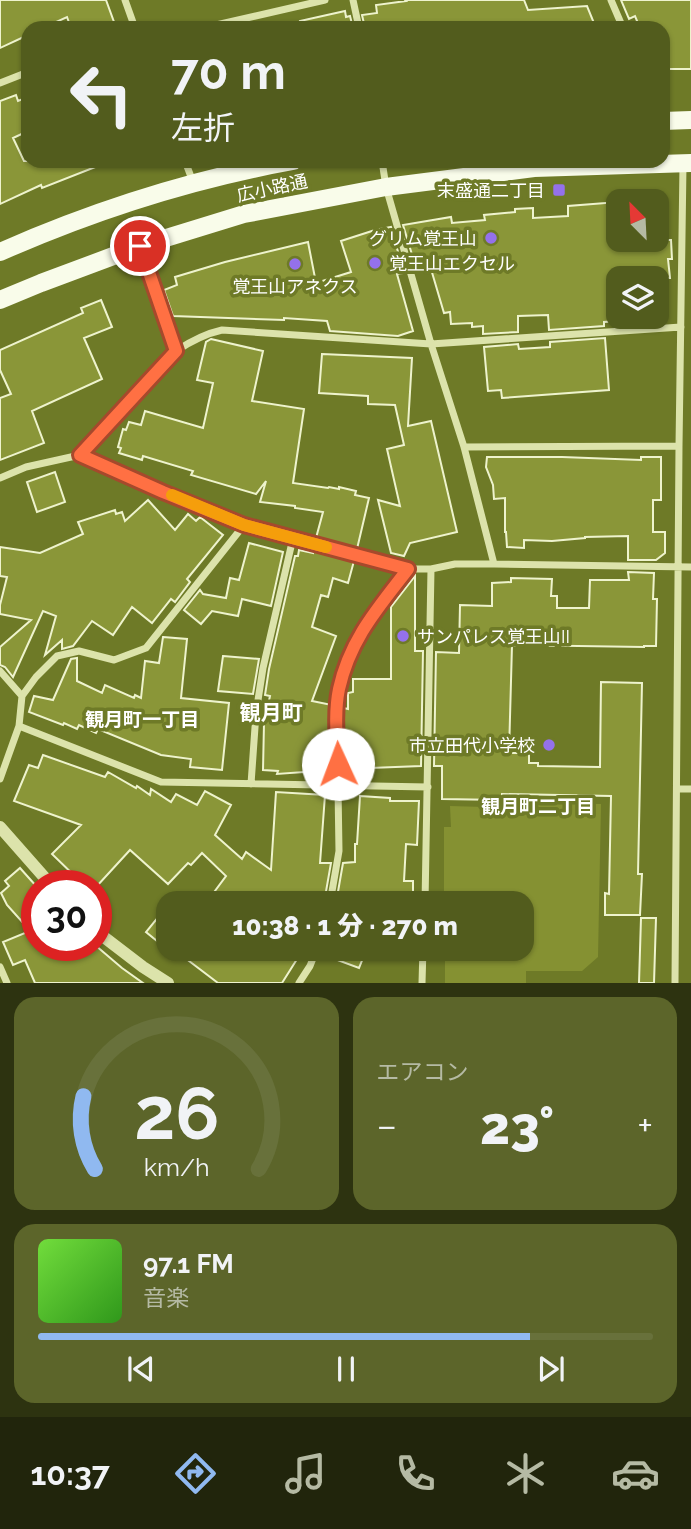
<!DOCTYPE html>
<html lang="ja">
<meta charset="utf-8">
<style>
:root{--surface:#525c1d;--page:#5c652a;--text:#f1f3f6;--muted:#b5baa4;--line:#68713b;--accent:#90b9f0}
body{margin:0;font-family:Raleway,"Noto Sans JP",sans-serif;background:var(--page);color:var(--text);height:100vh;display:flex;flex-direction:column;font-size:26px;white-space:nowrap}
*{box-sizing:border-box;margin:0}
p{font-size:23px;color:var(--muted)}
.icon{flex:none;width:38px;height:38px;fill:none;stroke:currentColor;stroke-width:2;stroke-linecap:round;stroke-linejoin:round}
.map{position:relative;height:983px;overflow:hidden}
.details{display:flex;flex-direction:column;gap:14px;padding:14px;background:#2d3310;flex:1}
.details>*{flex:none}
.hud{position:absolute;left:21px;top:21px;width:649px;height:147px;border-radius:21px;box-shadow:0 2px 5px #0004;background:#525c1d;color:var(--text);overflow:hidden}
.needle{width:46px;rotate:336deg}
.controls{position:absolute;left:606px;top:189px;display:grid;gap:14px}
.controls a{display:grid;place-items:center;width:63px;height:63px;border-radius:14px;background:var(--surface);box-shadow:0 2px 5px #0004;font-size:35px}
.speed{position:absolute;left:21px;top:870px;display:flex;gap:14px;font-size:35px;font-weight:700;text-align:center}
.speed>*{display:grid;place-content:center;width:91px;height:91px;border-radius:50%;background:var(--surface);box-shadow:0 2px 5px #0004;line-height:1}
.speed .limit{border:10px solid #d22;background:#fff;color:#111}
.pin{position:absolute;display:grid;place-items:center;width:60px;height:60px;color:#fff;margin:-30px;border:4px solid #fff;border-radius:50%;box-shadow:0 2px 7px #0007}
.me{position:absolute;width:77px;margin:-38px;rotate:358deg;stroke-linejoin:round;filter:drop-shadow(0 0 5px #0008)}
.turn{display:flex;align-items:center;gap:24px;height:147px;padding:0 35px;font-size:32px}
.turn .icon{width:91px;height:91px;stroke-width:2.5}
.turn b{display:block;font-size:49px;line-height:60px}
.big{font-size:52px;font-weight:800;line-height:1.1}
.details .widget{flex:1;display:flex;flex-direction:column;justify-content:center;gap:10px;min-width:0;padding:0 24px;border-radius:21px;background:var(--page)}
.details .dial{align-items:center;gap:0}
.dial svg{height:182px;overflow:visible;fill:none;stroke:var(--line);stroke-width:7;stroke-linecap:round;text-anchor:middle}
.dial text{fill:var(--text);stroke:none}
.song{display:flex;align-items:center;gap:21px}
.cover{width:84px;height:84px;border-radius:10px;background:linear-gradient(135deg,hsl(100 70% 55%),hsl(110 70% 35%))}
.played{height:7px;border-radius:4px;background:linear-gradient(90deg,var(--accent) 80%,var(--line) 80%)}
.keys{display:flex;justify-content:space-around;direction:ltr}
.heat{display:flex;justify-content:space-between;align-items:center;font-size:38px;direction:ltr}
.details .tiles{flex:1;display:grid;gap:14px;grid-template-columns:1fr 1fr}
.widget:last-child{grid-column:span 2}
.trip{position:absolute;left:156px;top:891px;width:378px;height:70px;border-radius:21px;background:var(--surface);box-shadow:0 2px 5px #0004;font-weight:800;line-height:70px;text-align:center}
.menu{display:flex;height:112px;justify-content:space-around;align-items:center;background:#21250c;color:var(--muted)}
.menu .icon{width:49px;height:49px}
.menu .current{color:var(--accent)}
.menu b{font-size:32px;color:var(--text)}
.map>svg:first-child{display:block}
.green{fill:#859132}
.building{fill:#8a9638;stroke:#eef3cd;stroke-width:2}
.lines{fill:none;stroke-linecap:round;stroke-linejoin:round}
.minor{stroke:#dce3ab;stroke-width:7}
.tertiary{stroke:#dce3ab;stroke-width:12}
.primary{stroke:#f9fcea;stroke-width:18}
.route-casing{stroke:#a6492c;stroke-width:18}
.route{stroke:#ff7043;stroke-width:12}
.slow{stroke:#f59e0b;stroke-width:12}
.poi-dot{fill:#9471eb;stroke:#6e7a27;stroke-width:2.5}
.labels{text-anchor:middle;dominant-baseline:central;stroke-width:7;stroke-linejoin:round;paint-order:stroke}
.street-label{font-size:18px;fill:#fff;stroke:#6e7a27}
.poi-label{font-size:18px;fill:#fff;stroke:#6e7a27;text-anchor:end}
.neighbourhood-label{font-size:19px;font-weight:bold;fill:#fff;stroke:#6e7a27}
.quarter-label{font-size:21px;font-weight:bold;fill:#fff;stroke:#6e7a27}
</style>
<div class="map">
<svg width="691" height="983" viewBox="0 0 691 983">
<rect width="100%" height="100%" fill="#6e7a27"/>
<path class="green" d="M520,802L601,804L598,957L582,971H526V983H445V949L522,948V903H444V827H451L450,806L519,808Z"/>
<path class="building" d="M0,0H106L114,22L99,28H71L67,17L43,28H28V35L0,48Z
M405,0H524L528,10L587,6L596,28H365L362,15L377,13L376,5L406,1Z
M621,0H691V69H663V28H640L635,16L629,19Z
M345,11L346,17L350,16L353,28H301L300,21Z
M16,95L18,101L28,97V131L13,138L24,161L108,162L42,188L41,185L0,204V101Z
M618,202V240H671L672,259H668L670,278H618V321L604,322V326L549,330L548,315L518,316V332L483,334V326L472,327V323L451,324L450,312L444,313L431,269L417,271L403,225L451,217L452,223L485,220L484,215L515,212V209L533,208V218L568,216V206Z
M391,227L404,273L397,274L413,331L398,336L330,331L327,321L284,318V320L173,316L164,290L177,285L175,277L225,262L308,242L316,283L351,272L341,241L375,230Z
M101,300L112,327L84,338L102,379L32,411L44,443L0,460V398L11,394L0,370V350L83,313L81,308Z
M605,338L609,390L502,398L501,390L488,391L484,347L518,344L519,349L550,347V342Z
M211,339L263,351L252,401L304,409L293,483L328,488L329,487L339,489V487L356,491L355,495L369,498L357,549L316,538L323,512L295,508V506L260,502L266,481L256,494L191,475L193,471L143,456L142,460L119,453L121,448L118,447L123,429L126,430L129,422L141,425L145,411L203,428L213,383L197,380L206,342Z
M322,354L412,358L408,426L431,421L457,532L410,543L404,556L391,553L378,500L400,506L387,449L404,445L395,405L368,404V396L319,393Z
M487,457H562L641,460V457H661V500H653V532H665V553L656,560H628V536L585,537V538L552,541L524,540V548L507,547L506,532H505V498L494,499L493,485L486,467Z
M55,472L65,502L37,512L27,482Z
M148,500L175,530L188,514L196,521L200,517L223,535L187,579L190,582L175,602L171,599L152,623L132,607L113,635L92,621L73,646L62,649V640L45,655L56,616L43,611L13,677L5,667L0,665V647L31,620L0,614V605L7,577L0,576V547L40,553L83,534L78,522L115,510L116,514L122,512L125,521Z
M249,543L283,552L271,606L242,599L238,616L212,611L201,624L184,610L200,590L203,594L226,598L230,578L239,580Z
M299,550L313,553V550L354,561L348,583L333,578L328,597L321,595L312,627L336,636L312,701L332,705V770L277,774L278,771L263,770L264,723L270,696L265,695L269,669L295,556H298Z
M628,572L654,573L653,599H657L656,646H644V647L512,645L509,753H529V763H538V766L600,767L601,682L642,683L638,874H642L640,915H605V893L609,894L611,796L502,794V800L442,799V766H434L436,652L459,653L460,605L492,606V583L511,582V578L552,579L551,596H557V608H589L590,580H629Z
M415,576V651H423L421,766L344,769V708L348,709V693L353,692V679H391V607Z
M163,637L187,639L181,698L229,703L222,770L190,767L191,759L161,755L98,729L96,733L79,725L77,729L64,723L63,725L29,712L34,696L53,700L71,659L77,658V681L102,693L105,685L134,698L135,695L141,698L145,661L159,663Z
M223,656L259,659L253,694L218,691Z
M43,755L105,777L108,772L136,788L137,786L150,795L151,789L171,802L176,794L197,805L205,791L231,805L215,835L242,859L246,852L271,870L276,792L325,795L320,863H331L324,903L292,900V903H206L226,876L202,853L191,865L188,863L168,884L130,850L97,886H85L52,854L81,825L14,801L29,765L38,768Z
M360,796L390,798V801H419L417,845L406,844L404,881H413V903H336L343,863L355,862V844H357Z
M20,868L37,887V914L25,925L7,905L1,893L9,886L5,881Z
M168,905V950L146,932Z
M641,918H656L654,983H639Z
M32,930L37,945H95L122,968L143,983H35L25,960L13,965L3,942Z
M172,948H304L282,983H218Z
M323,948H367L359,968L321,954Z"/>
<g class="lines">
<path class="minor" d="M125,0L135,28
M353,0L359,28
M611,0L623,28
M203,28L325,0
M0,83L28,72
M185,161L193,182
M382,161L386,187L431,344L464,447L494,564
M140,246L176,351
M464,447L679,446
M80,455L163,492L244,525L408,569H431L455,564H494L691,567
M0,478L26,467L80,455L176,351C191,341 204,334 222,330L431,344L681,327
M0,671L22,696
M19,726L161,782L428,787
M0,779L19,726L22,696L36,677L57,656L79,651L114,660L146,648L244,525
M251,784L256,713L263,668L293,538
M677,789H691
M330,903L339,851L337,724L339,690L351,652L367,622L408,569
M425,903L431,569
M0,967L7,983
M299,983L310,966L317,948
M422,983L423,948
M675,983L679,446L683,165"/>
<path class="tertiary" d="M0,827L52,886
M96,931L143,967L168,983"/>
<path class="primary" d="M663,121L691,120
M0,252C93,211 193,179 293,161
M0,300L41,283L140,246L244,214L386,187L534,168L691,163"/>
</g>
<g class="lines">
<g class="route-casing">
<path id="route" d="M140,246L176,351L80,455L163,492L244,525L408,569C378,608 350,639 339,689C334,713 337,740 338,764"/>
</g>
<use href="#route" class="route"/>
<path class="slow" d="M172,495L244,525L326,547"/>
</g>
<g class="poi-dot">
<rect x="552" y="183" width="14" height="14" rx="3.5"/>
<circle cx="491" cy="238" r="7"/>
<circle cx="375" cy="263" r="7"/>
<circle cx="295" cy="264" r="7"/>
<circle cx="403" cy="636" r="7"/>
<circle cx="549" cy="745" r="7"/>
</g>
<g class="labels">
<g class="street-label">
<text transform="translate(272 188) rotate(-12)">広小路通</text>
</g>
<g class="poi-label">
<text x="545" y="190">末盛通二丁目</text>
<text x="477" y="238">グリム覚王山</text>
<text x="389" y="263" text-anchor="start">覚王山エクセル</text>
<text x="295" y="286" text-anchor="middle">覚王山アネクス</text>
<text x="417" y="636" text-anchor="start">サンパレス覚王山II</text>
<text x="535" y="745">市立田代小学校</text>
</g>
<g class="neighbourhood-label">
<text x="142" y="719">観月町一丁目</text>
<text x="538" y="806">観月町二丁目</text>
</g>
<g class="quarter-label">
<text x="271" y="712">観月町</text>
</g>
</g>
</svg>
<div class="controls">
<a><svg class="needle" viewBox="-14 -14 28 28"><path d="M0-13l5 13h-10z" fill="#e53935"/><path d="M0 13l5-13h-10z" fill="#b5baa4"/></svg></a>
<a><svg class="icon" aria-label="layers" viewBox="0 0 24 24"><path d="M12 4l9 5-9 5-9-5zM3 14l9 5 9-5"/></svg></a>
</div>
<div class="speed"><div class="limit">30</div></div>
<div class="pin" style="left:140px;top:246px;background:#d93025"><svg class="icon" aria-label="arrive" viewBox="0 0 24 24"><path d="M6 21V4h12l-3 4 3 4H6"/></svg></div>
<svg class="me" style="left:338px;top:764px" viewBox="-20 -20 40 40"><circle r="19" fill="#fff"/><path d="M0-13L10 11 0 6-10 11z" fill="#ff7043"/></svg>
<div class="trip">10:38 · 1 分 · 270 m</div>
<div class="hud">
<div class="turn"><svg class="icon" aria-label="left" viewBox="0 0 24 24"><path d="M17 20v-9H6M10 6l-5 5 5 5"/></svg><div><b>70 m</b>左折</div></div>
</div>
</div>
<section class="details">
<div class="tiles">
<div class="widget dial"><svg viewBox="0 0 100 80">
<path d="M14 69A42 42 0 1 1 86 69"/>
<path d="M14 69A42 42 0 0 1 9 37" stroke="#90b9f0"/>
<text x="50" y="56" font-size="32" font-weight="700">26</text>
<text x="50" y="72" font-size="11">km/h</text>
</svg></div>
<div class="widget"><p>エアコン</p>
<div class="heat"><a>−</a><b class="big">23°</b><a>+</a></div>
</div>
<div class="widget">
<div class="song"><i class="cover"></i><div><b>97.1 FM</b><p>音楽</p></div></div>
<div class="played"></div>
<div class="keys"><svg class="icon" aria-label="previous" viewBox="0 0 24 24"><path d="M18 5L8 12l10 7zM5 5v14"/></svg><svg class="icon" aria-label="pause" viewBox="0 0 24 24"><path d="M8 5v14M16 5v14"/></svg><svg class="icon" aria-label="next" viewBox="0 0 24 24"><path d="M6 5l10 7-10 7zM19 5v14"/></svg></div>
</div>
</div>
</section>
<nav class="menu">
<b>10:37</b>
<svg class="icon current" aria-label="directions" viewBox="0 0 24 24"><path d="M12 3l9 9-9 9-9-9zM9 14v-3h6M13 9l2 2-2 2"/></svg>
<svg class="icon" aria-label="music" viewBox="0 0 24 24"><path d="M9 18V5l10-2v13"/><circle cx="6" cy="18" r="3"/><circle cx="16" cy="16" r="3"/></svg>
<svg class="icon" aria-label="phone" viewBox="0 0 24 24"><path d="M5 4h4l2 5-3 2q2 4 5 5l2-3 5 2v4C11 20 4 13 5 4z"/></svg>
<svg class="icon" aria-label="climate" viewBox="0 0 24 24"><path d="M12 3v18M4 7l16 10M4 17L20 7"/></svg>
<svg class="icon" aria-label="car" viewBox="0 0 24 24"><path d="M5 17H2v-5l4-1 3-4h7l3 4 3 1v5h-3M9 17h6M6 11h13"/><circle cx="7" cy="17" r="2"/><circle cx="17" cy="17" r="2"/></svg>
</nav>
